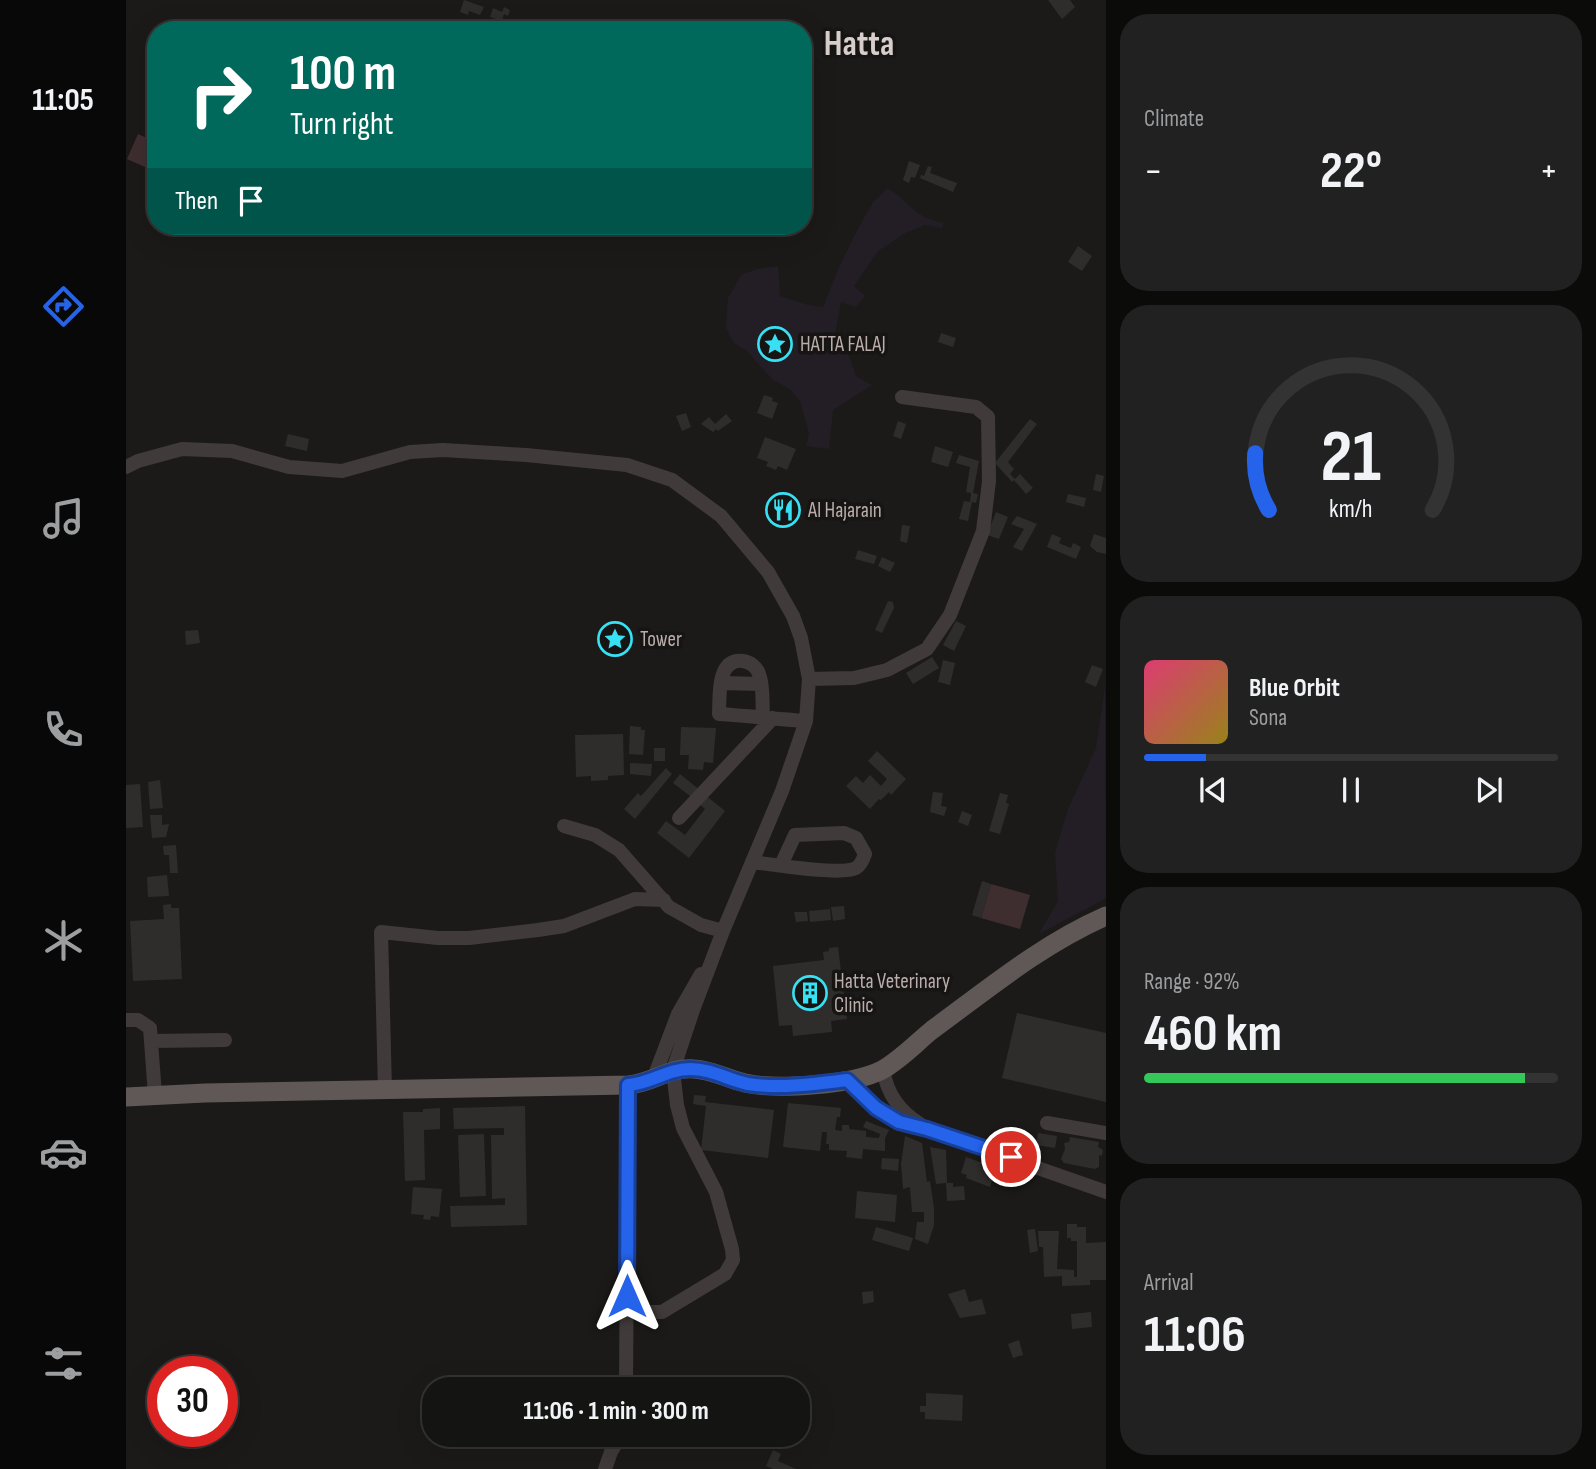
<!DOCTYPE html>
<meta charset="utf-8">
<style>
:root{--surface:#141413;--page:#212121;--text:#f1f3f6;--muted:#9d9ea0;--line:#333;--accent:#2563eb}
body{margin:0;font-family:"Sofia Sans Condensed",sans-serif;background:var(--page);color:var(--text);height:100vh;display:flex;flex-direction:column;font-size:26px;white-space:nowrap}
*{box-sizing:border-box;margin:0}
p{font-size:23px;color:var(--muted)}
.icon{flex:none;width:38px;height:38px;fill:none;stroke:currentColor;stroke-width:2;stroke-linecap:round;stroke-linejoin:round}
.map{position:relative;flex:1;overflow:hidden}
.sheet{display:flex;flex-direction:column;gap:14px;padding:14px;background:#0b0b0a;width:490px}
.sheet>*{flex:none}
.guide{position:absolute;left:21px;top:21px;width:665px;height:214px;border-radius:28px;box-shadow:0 7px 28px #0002,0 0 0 2px var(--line);background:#00695c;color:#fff;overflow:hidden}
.speed{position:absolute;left:21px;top:1356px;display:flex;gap:14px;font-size:35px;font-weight:700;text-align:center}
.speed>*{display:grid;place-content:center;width:91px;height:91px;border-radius:50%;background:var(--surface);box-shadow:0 7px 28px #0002,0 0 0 2px var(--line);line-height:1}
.speed .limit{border:10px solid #d22;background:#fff;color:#111}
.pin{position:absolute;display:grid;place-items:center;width:60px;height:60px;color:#fff;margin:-30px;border:4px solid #fff;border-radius:50%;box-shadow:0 2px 7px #0007}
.me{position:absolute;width:77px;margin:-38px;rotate:0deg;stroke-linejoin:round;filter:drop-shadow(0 0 5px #0008)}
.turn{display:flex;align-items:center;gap:24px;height:147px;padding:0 28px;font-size:32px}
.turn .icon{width:91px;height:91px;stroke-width:2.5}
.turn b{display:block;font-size:49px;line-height:60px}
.then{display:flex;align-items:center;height:66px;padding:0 28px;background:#0003;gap:14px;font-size:26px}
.big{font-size:52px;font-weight:700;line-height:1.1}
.sheet .widget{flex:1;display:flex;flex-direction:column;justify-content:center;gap:10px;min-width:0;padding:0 24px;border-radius:28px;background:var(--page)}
.sheet .dial{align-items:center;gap:0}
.dial svg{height:182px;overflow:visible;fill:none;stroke:var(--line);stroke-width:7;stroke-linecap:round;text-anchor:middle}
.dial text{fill:var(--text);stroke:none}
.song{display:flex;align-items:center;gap:21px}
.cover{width:84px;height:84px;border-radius:10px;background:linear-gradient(135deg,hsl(340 70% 55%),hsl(50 70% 35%))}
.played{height:7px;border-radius:4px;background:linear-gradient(90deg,var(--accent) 15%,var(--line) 15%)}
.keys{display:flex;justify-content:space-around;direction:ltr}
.heat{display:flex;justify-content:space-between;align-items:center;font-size:38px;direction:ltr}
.charge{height:10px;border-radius:5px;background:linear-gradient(90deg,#34c759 92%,var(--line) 0)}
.trip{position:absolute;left:296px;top:1377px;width:388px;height:70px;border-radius:28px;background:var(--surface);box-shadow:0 7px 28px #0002,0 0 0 2px var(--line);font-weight:700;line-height:70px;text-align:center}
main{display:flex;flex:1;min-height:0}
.dock{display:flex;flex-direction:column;width:126px;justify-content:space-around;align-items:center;background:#080808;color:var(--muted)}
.dock .icon{width:49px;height:49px}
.dock .current{color:var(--accent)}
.dock b{font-size:32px;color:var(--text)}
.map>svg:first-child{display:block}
.green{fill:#231e26}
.water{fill:#3f2e30}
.building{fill:#2f2d2c}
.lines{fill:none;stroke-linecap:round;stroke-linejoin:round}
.minor{stroke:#403b3a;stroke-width:14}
.major{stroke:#5f5856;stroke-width:19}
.route-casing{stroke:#184099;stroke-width:18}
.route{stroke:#2563eb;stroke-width:12}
.labels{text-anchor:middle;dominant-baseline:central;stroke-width:7;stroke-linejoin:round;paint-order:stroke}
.poi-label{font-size:21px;fill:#bbadab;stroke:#161514;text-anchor:start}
.town-label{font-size:35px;font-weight:bold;fill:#d7cecc;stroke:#161514}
</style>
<main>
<nav class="dock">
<b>11:05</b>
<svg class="icon current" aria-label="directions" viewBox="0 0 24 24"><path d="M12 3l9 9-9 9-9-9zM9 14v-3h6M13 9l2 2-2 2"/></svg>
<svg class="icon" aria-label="music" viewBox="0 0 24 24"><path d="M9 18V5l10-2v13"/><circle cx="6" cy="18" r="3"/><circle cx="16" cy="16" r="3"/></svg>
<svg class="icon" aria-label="phone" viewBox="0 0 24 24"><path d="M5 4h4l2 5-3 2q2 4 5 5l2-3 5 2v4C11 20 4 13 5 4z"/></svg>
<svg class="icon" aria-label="climate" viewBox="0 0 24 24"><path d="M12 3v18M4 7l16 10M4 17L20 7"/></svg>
<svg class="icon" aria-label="car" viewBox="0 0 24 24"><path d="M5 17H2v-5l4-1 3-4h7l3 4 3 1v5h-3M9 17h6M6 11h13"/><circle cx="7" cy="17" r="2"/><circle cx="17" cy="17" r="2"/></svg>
<svg class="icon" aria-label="filters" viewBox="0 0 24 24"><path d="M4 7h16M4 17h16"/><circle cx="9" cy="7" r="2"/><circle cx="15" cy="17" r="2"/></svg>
</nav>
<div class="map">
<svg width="980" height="1469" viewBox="0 0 980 1469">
<rect width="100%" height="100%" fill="#1b1a19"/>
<path class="green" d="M760,188C784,199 784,217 818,223L816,228L799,225L779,233L752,251L728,286L739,296L730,307L715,302L709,335L723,356L730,376L746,385L707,410L703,449L680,446L683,433L674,401L664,389L647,380L621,351L608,343L600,328L602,298L615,275L631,269L652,266L654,296L682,305L697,307C711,270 726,238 746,204C750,197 756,196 760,188Z
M979,687L980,898L913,934L932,901L929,852L942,809L970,748Z"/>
<path class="water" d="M12,134L30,142V147L21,168L1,159Z
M865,884L904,895L894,929L855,918Z"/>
<path class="building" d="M338,0L358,7L354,15L343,11L342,15L334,12Z
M922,0H944L949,7L936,19Z
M378,7L384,10L382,16L378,14L376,21L364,17L367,8L376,12Z
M783,161L794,165L789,178L785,177L783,183L777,180Z
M802,166L806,167L804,173L831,183L827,192L794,178L795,175L798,176Z
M952,246L966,256L956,271L942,262Z
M815,333L830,338L827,347L812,342Z
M638,395L647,398L646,401L652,403L646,419L631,413Z
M560,413L565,427L556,431L550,416Z
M600,414L606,421L592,431L590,429L587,432L575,424L583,417L589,424Z
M904,419L911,424L882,462L888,469L884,474L889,479L886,482L869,463Z
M772,421L780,424L775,439L767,436Z
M162,434L183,439L181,451L159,446Z
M639,437L670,449L661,470L652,466L650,470L640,466L642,462L631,458Z
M809,446L827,452L822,467L805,462Z
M833,455L853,461L847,493L852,494L850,503L846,502L842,521L833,519L838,501L844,502L845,493L840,492L844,467L830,463Z
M894,474L907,488L900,494L888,480Z
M970,474L978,476L975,492L967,490Z
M942,494L960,498L958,507L940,502Z
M870,512L882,517L873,539L861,535Z
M891,516L911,524L896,551L887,547L898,529L885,524Z
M776,525L784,526L781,543L774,541Z
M926,534L935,538L933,543L945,548L947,543L955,547L950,559L921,547Z
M968,534L980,538V554L971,552L964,546Z
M732,550L751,556L748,564L729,559Z
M756,557L769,563L764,572L752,566Z
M762,601L767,602L768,608L756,633L749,630Z
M830,621L840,626L828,651L817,645Z
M72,630L74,643L60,645L59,631Z
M806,657L813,668L787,684L780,673Z
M817,660L829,663L824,685L812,682Z
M966,665L977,669L970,687L959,682Z
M504,726L515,727V730H519L517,755L503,754Z
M555,727L590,728L587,763L578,762L577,770L562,769L563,755H554Z
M497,734L498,775L482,776V780L465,781V776L450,777L449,735Z
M528,748H539V761H528Z
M751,751L780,779L765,795L763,792L755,800L753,799L744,809L720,786L730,776L737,783L744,775L755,786L761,779L742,761Z
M504,763L526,764L525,776L504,774Z
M540,768L546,774L509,819L498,809L512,793L515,796Z
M554,774L575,791L568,799L547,783Z
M34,780L37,808L24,809L22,782Z
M14,784L17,827L0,828V785Z
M807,792L817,793L815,806L821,807L818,816L804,812Z
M874,793L882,795L880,803L883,804L874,834L863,831Z
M578,794L599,811L563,858L531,833L540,821L559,835L579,809L571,802Z
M836,811L846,815L842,826L832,822Z
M24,815H36V825L43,824L40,837L26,838Z
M50,845L52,873H44L43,855H38L37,846Z
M41,875L43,896L22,897L21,877Z
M856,881L865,884L855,918L846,915Z
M45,904V908H53L56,979L7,981L4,921L38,919L37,905Z
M718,906L719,919L707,921L705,907Z
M704,909L705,920L684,922L683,911Z
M668,912H681L682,921L670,922Z
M712,947L721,1019L705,1021L706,1032L667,1036L666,1025L653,1026L647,966L698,960L697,952L703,951V948Z
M891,1013L980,1033V1102L876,1078Z
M568,1095L580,1096L579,1102L648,1110L642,1158L575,1150L580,1106L567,1104Z
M662,1103L715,1108L714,1117H711L709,1130L716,1131V1125H723V1129L740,1131V1137L753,1138L754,1134L737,1127L740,1121L763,1130L759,1138V1151L737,1149L736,1159L720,1157L721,1151L703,1150V1144H700L701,1132H696L694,1151L657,1147Z
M399,1106L401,1225L325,1227L324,1206L379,1205V1198L366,1199L365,1135H378V1128L328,1129L327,1108Z
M314,1108V1129L298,1130L299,1180L279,1181L277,1112H297V1109Z
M912,1133L931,1136L929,1148L910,1145Z
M358,1134L360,1196L334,1197L332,1135Z
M779,1136L796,1143L801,1182L804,1181L808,1208V1225L802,1244L789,1239L791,1222H798V1212H786L784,1187L777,1189L775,1164Z
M944,1137L973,1142L972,1147L977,1150L976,1156L973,1155V1167L969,1169L938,1163L935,1159L939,1149L938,1143L943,1142Z
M804,1147L820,1150L821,1183H827V1187L838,1186L839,1200L821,1201L820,1183L810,1184Z
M840,1157L870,1168L864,1187L840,1178L841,1175L835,1173Z
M756,1158L773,1159L772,1171L755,1169Z
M287,1187L316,1189L313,1217L305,1216L304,1220L297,1219L298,1215L285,1214Z
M731,1191L771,1195L769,1222L729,1218Z
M941,1224H951V1227H960V1243L980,1242V1280H964V1285L936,1286V1276L918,1277L917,1247H913L912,1231H933L931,1269L948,1270V1277H951V1241H945V1238H941Z
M750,1227L787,1238L783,1251L746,1240Z
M909,1229L912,1251L904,1253L901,1230Z
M839,1289L843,1302L856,1299L860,1314L834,1318L822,1294Z
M747,1291L748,1302L737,1304L736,1292Z
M965,1312L966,1327L946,1329L945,1314Z
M893,1340L897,1355L887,1358L882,1344Z
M800,1393L837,1395L836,1421L799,1419V1412H794V1406H800Z
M647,1450L655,1454L652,1461L670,1469H647L640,1466Z"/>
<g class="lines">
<path class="minor" d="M0,467L12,461L56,449L106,451L163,467L216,471L284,452L317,450L400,455L501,465L546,480L595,516L642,572L667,616L675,638L683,679L680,721L656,791L597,931L567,1010L547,1070L551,1105L557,1128L590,1192L606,1249L607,1260L599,1274L536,1312H520L513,1309L501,1296
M683,679L728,678L761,670L801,649L824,615L857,531L863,481L862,417L850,407L776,397
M595,683L635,684
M637,717C636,704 638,686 633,674C631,667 624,662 617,661C590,658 594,697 593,714C622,716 651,719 680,721
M553,818L647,718
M438,826L469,835L493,850L543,907L575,925L597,931
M626,862C645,864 716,876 730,868C735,865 737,860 739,854L730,838L718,833L669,835L655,865
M0,1020H12L24,1028L29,1095
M26,1041L99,1040
M757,1069C761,1094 773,1111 794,1124
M527,1080L552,1014L575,974
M721,1080C751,1104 759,1122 801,1129L980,1192
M259,1090L255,932L312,938H343L412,930L438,926L509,899L538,900
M921,1123L980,1133
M500,1390L502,1085
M479,1469L485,1452L495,1435"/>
<path class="major" d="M0,1097L79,1093L502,1085C528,1083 542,1067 568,1069C587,1070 601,1079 619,1083C651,1090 727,1085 756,1070C774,1060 790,1043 806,1030C862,989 916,944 980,916"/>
</g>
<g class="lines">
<g class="route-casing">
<path id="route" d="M501,1296L502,1085C526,1083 541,1069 564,1069C586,1069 602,1080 622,1084C654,1089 689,1084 721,1080L750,1108L773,1122L801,1129L885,1157"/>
</g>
<use href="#route" class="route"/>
</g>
<defs>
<g id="sight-ring" transform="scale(1.75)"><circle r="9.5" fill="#161514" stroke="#38e0f3" stroke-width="1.5"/><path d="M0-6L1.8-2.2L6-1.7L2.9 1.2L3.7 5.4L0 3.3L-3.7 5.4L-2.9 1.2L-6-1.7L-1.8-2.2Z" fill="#38e0f3"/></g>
<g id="restaurant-ring" transform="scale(1.75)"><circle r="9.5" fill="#161514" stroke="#38e0f3" stroke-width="1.5"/><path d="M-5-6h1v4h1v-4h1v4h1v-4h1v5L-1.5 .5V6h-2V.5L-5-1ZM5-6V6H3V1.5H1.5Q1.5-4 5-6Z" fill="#38e0f3"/></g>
<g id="building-ring" transform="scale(1.75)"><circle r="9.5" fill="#161514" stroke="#38e0f3" stroke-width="1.5"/><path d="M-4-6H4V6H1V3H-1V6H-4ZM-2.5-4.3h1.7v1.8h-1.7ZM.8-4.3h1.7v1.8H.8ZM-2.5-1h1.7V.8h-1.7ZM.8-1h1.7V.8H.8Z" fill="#38e0f3"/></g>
</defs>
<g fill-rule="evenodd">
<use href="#sight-ring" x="649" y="344"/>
<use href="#restaurant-ring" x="657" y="510"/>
<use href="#sight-ring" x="489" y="639"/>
<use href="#building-ring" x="684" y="993"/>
</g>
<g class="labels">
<g class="poi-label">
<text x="674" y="344">HATTA FALAJ</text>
<text x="682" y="510">Al Hajarain</text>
<text x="514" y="639">Tower</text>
<text x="708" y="981">Hatta Veterinary<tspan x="708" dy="24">Clinic</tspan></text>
</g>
<g class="town-label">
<text x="733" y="44">Hatta</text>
</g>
</g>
</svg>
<div class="speed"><div class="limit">30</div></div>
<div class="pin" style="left:885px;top:1157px;background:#d93025"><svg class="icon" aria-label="arrive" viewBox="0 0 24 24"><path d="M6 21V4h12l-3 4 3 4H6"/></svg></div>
<svg class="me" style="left:501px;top:1296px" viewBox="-20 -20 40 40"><path d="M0-17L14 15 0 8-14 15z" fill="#2563eb" stroke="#fff" stroke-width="4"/></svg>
<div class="trip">11:06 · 1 min · 300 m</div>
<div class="guide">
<div class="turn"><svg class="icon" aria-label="right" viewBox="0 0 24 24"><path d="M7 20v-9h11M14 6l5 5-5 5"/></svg><div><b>100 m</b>Turn right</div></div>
<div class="then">Then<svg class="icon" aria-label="arrive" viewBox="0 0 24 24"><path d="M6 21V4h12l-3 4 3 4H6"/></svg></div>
</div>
</div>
<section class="sheet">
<div class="widget"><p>Climate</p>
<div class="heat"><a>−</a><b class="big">22°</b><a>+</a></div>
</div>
<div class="widget dial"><svg viewBox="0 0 100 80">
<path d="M14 69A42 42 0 1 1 86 69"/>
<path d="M14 69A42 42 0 0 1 8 44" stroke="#2563eb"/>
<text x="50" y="56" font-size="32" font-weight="700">21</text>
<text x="50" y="72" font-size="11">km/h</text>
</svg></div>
<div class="widget">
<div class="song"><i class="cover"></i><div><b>Blue Orbit</b><p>Sona</p></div></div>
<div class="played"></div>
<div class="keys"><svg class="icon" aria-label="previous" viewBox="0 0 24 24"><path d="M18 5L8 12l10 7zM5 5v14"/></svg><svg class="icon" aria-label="pause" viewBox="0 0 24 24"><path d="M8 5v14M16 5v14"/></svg><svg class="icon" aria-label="next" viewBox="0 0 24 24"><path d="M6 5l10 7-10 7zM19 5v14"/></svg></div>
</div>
<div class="widget"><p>Range · 92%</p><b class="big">460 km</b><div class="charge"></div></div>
<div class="widget"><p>Arrival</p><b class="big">11:06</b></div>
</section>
</main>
